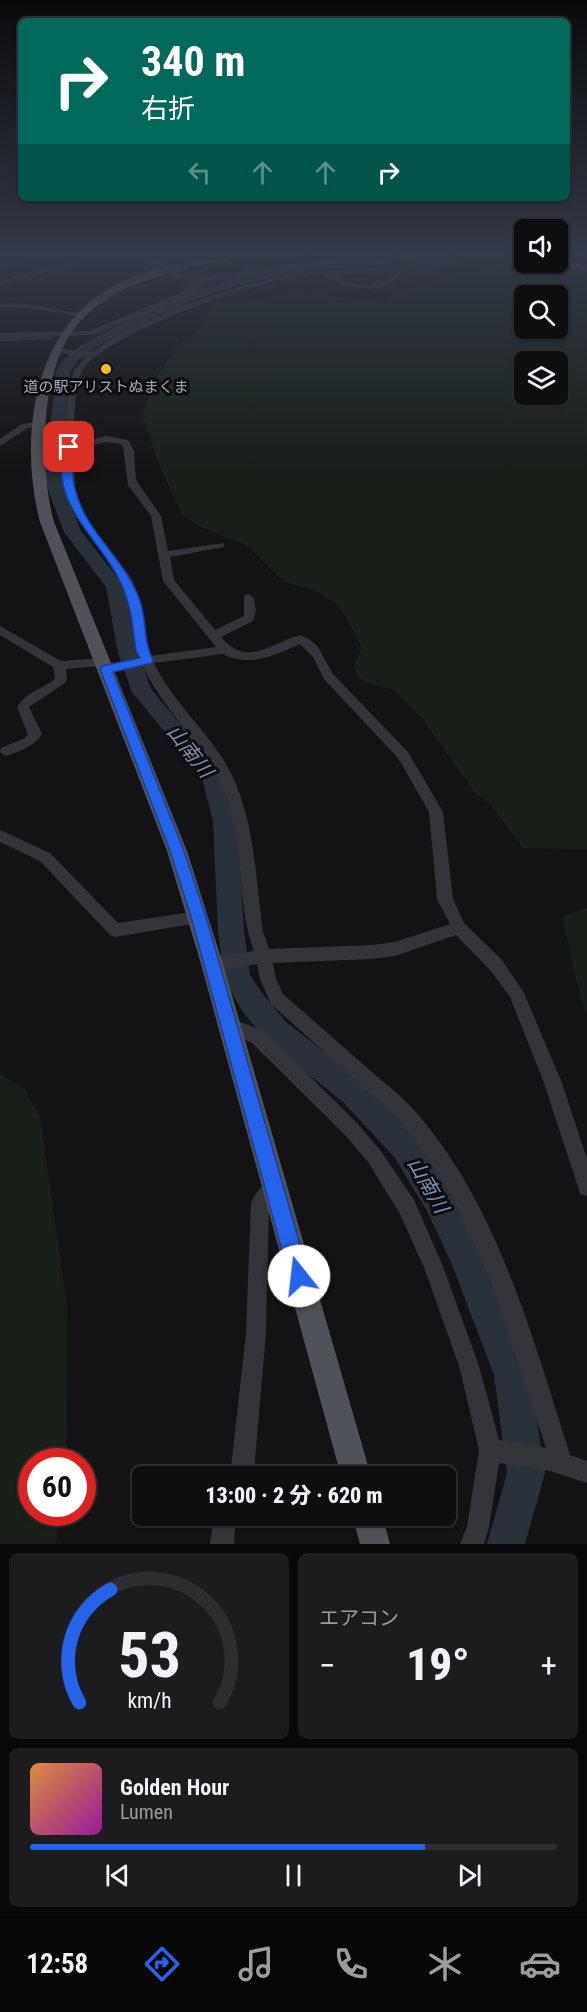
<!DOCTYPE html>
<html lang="ja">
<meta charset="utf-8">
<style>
:root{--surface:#0e0e10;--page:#1c1c1e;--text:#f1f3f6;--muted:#9b9c9f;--line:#2e2e30;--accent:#2563eb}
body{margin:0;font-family:"Roboto Condensed","Noto Sans JP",sans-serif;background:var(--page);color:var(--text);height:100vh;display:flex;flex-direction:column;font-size:22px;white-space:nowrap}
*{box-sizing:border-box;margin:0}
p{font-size:20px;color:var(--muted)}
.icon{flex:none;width:33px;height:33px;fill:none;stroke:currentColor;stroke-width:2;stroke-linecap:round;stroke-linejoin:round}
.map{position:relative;height:1544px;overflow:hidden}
.details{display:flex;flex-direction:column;gap:9px;padding:9px;background:#080809;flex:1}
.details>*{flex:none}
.top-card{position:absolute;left:18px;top:18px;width:552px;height:183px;border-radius:9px;box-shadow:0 2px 4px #0004,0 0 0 2px var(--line);background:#00695c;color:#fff;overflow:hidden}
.buttons{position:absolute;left:514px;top:219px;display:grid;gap:12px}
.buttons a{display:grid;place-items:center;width:54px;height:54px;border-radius:9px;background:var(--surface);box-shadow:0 2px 4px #0004,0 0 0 2px var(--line);font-size:30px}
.speed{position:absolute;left:18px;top:1448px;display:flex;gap:12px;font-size:30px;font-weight:700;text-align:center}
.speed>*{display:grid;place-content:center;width:78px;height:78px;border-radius:50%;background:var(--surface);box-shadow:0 2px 4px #0004,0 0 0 2px var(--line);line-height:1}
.speed .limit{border:9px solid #d22;background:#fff;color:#111}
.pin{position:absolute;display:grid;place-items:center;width:51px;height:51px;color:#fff;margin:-26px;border-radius:12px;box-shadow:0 3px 9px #0006}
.me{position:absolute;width:66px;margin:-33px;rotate:344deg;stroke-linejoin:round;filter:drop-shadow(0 0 4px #0008)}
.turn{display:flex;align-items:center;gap:21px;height:126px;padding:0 24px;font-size:27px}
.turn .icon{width:78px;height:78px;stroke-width:2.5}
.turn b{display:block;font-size:42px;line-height:51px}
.lanes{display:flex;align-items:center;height:57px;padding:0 24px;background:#0003;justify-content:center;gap:30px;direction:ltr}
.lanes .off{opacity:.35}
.big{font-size:45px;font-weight:800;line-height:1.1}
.details .widget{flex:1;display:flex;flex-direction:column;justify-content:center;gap:9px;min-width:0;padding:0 21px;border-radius:9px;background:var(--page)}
.details .dial{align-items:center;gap:0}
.dial svg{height:156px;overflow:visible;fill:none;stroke:var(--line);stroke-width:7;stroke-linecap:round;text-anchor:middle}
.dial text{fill:var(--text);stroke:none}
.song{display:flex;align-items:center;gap:18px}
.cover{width:72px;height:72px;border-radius:9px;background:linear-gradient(135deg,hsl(30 70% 55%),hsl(300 70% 35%))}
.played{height:6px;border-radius:3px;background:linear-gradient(90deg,var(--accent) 75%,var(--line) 75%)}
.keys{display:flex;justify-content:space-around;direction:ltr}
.heat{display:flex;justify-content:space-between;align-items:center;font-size:33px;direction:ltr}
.details .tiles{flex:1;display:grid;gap:9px;grid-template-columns:1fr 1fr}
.widget:last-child{grid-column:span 2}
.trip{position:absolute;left:132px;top:1466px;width:324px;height:60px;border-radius:9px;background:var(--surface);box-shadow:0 2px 4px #0004,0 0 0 2px var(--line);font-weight:800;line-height:60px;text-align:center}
.tab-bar{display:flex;height:96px;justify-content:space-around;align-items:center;background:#060606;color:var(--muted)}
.tab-bar .icon{width:42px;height:42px}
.tab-bar .on{color:var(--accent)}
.tab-bar b{font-size:27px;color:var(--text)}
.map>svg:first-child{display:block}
.green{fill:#19201a;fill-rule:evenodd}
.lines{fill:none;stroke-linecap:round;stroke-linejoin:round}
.stream{stroke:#29313a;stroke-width:2}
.river{fill:#29313a;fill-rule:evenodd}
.minor{fill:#34353a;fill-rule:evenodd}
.major{fill:#505259;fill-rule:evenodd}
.route{fill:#2563eb;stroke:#184099;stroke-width:1.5}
.poi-dot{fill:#fdbb23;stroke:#0e0e10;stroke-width:2}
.labels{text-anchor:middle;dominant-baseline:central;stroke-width:6;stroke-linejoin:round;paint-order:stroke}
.far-poi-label{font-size:15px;fill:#a4a9b6;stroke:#0e0e10}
.water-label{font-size:20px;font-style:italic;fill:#7896b4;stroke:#0e0e10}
</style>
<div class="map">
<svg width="587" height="1544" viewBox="0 0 587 1544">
<rect width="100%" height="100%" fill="#131315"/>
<path class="green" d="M510,267H558L587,273V279L583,282L587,284V849L523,848L489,803L475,793L421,717L393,690L363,682L353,668L362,648L341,609L334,602L314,590L284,582L249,547L195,524L182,515L158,462L142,414L160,371L177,347L198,330L207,309L218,301H251L278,295L313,294L352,299H382L435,279L481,269ZM525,296H558V328H525ZM525,362H558V394H525Z
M587,908V1015L581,1000L562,917Z
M0,1074L25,1089L40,1117L67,1306L66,1461H32V1512H59L56,1544H0Z"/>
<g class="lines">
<path class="stream" d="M127,253L180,280L226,286"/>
<path class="river" d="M426,253H454L448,256C391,266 333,267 276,276C222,286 172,308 123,333C105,343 79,352 70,373L61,475L64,490L81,531L124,586L138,653L151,689L223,775L237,821L244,931L250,975L262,993L286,1022L363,1082L417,1136L449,1189L476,1242L530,1375L545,1473L525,1544H487L507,1473L494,1375L451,1262L427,1211L395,1158L343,1102L266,1040L242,1011L228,986L224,978L218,931L213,821L202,778L132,692L118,653L106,587L64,532L48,490L45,475L56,373C66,349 90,340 112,329C164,302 217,280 275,269C325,260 376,260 426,253Z
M48,332L55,336L53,339L0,342V334Z"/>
<path class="minor" d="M28,253H36L29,259L0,268V264L25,257Z
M133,253H142L156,260L176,253H186L162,263L182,273L205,277L291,264L387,253H411L207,281L189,296L93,335L0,337V333L89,331L183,292L199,280L177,277Z
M268,253L288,256L309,253C297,262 280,262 268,253Z
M472,253H489C471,263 431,263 409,268C398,271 398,286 376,288C363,290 348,287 336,282C332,280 328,276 324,275C283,269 101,334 82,371C73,389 75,423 74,443L107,436L128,440L134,451L136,480L161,516L168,551L224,543V547L170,557L174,580L215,630L244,616V596L248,594L254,598L256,611L253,621L221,637C247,668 269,644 300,635L309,639L318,647L333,674L408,752L443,812L453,899L464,923L502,960L524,993L562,1083L587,1159V1196L580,1194L578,1187L544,1083L510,997L490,970L456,935L395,956L372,959L273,963L276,979L283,994C313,1020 342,1046 372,1072C385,1084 401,1095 413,1109C497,1202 533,1339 570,1455L587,1461V1483L550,1471L499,1463L489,1527L484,1544H460L467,1527L479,1450L459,1366L425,1270L400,1214L368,1162L345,1135L252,1043L224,1031L222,1026L224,1021L230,1018L264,1031L357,1123L380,1150L414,1200L444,1269L479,1366L499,1440L546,1448L491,1281L454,1200L429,1159L400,1120L271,1004L260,979L257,964L212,971L206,969L204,964L206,959L254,951C236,903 245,849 228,801C210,749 165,714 142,665L106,673L102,672L100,669L102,666L66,669L67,680L65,683L29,707L42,734C34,747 20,751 6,756L0,752L1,748L25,738L28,734L17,707C26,692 42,689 55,679L53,667L0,635V626L61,661L103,658L107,659V665L139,658L136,651L129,603L121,579L76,517L65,489L63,468L68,395L74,370L86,357L53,352V348L91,352L123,332L179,307L252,283L301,273L403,265ZM398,270C382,290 354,286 334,275ZM107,442L121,444L123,447L128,485L151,516L163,581L216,647L150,656L141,603L132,579L86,517L75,489L74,449ZM300,644L313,657L324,679L398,758L429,812L437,899L450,924L395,942L372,945L269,949L263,932C255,875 255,810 223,759C202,726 171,699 154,663L223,654C249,668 275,655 300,644Z
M74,260H77V264L0,285V281Z
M0,303L27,304L83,314L79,316L27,308L0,307Z
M40,421L43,422V426L28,428L0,446V439L22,424Z
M0,830L50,853L118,923L198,911L203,912L206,917L203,922L198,923L115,937L110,935L40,861L0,842Z
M274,1178L281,1180L283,1187L269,1207L266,1333L254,1471L252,1476H230L246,1333L251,1203C255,1193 264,1182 274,1178Z
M214,1515H236L234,1544H210Z"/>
<path class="major" d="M228,253H246C235,260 218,261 206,264C184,269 161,274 140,283C111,293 84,312 68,338C40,384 40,471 54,522L187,851L223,964L371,1476H341L201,964L167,851L40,522C20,446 30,340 102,293C138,270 186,263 228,253Z
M558,258L587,265V271L555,263L558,262Z
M352,1515H382L390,1544H360Z"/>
</g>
<linearGradient id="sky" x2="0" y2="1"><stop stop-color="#0a0a0c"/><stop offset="0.54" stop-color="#333946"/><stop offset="1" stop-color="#333946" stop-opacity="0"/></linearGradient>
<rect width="587" height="469" fill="url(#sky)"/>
<path class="route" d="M66,445L74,447C73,461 71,475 75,489C85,532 126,560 140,601C147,621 143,642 153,660L152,663L113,672L184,851L206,917L309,1276L306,1283L299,1286L292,1283L289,1276L191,917L170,851L100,669L102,666L140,658L136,651C133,627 131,605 121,583C101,539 45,501 66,445Z"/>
<circle class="poi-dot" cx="106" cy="369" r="6"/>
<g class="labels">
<g class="far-poi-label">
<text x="106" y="387">道の駅アリストぬまくま</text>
</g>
<g class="water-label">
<text transform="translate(190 751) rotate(52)">山南川</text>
<text transform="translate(428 1185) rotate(60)">山南川</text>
</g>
</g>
</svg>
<div class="buttons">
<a><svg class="icon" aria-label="sound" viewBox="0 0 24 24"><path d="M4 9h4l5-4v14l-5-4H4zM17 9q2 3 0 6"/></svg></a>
<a><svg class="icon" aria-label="search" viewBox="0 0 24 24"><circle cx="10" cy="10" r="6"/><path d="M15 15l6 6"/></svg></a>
<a><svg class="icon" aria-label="layers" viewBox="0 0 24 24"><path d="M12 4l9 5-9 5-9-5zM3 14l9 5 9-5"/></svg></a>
</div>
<div class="speed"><div class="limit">60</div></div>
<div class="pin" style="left:69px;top:447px;background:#d93025"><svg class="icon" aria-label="arrive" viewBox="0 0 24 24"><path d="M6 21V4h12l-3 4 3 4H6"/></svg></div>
<svg class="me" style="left:299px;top:1276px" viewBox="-20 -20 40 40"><circle r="19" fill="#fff"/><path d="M0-13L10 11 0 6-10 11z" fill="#2563eb"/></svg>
<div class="trip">13:00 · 2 分 · 620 m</div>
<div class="top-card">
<div class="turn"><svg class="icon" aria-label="right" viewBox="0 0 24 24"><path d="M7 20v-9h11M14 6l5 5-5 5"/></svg><div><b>340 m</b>右折</div></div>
<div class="lanes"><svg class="icon off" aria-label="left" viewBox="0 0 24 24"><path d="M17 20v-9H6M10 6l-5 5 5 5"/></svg><svg class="icon off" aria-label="ahead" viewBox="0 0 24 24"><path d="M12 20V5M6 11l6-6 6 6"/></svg><svg class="icon off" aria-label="ahead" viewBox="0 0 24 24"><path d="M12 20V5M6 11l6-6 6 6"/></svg><svg class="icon" aria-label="right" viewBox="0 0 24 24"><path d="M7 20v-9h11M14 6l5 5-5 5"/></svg></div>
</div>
</div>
<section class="details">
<div class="tiles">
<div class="widget dial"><svg viewBox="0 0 100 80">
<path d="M14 69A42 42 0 1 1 86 69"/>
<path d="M14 69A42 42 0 0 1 30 11" stroke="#2563eb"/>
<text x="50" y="56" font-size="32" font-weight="700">53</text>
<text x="50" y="72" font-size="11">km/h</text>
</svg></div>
<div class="widget"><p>エアコン</p>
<div class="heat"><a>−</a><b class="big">19°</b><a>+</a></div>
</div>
<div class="widget">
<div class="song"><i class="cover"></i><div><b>Golden Hour</b><p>Lumen</p></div></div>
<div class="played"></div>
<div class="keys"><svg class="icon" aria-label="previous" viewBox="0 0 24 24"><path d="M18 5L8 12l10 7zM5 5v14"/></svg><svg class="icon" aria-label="pause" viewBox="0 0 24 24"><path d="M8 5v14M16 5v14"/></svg><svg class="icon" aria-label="next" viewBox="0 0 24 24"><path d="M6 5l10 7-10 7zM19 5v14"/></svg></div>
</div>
</div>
</section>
<nav class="tab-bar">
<b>12:58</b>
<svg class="icon on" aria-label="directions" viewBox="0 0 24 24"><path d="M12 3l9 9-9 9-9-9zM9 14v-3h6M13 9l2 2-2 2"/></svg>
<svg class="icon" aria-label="music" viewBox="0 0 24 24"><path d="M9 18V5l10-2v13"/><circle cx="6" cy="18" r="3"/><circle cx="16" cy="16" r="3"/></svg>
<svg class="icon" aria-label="phone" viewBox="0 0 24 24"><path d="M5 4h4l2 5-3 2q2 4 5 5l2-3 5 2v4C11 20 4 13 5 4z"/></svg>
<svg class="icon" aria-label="climate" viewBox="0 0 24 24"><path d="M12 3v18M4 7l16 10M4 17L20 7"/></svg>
<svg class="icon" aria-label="car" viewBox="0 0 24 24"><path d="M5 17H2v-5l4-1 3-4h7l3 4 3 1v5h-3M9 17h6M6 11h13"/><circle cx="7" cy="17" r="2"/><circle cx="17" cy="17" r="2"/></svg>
</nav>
